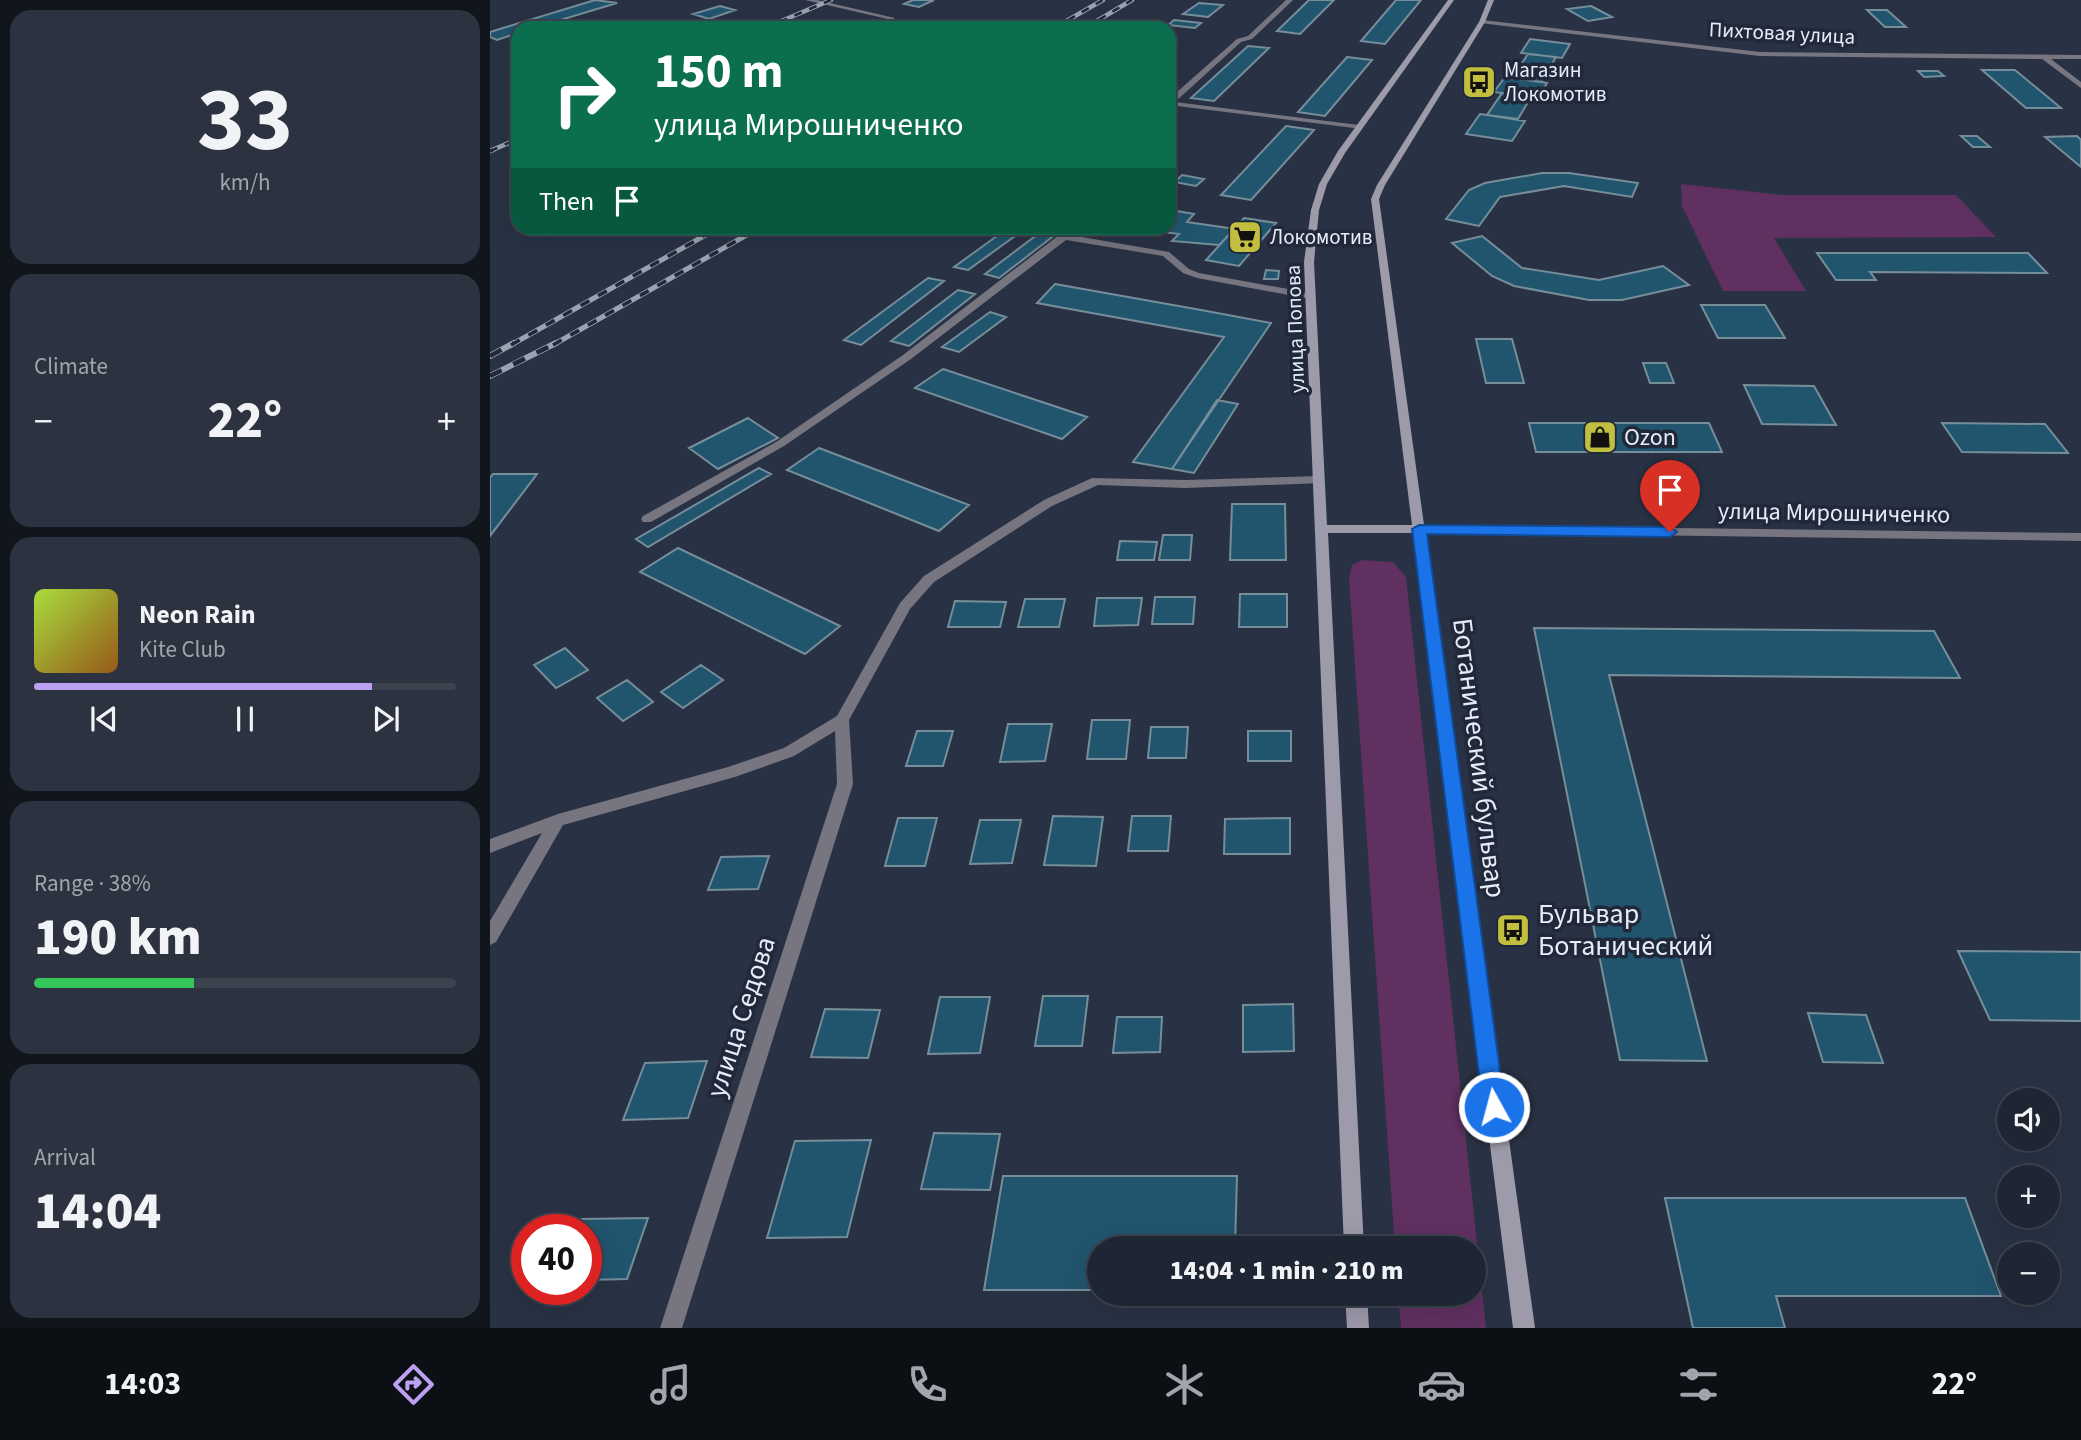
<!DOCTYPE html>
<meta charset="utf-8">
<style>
:root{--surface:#1f2633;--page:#2c323f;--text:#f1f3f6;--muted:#a1a5ac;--line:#3c434e;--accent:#bca0f2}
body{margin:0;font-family:"Source Sans 3",sans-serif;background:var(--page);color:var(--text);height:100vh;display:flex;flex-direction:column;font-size:26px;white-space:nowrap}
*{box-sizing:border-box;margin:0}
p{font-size:23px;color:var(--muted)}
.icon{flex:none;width:38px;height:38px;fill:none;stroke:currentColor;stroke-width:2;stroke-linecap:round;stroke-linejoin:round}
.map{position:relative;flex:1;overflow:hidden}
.panel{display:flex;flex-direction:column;gap:10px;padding:10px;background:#11151c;width:490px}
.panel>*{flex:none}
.banner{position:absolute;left:21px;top:21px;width:665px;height:214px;border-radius:21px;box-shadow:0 7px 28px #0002,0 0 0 2px var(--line);background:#0b6e4f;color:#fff;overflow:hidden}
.fabs{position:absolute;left:1507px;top:1088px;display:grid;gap:14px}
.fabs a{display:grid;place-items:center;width:63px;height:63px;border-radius:50%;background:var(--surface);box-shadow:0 7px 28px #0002,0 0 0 2px var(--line);font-size:35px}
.speed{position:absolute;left:21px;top:1214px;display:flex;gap:14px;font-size:35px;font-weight:700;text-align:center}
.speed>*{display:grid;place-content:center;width:91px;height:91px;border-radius:50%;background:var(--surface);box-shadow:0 7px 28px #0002,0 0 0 2px var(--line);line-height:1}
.speed .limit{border:10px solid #d22;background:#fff;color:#111}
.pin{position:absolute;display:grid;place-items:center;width:60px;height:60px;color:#fff;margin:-72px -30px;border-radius:50% 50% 50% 0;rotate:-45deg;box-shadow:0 0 7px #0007}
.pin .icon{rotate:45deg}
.me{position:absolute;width:77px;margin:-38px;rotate:353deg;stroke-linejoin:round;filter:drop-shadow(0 0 5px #0008)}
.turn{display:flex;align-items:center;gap:24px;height:147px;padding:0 28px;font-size:32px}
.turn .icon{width:91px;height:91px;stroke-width:2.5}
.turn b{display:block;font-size:49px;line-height:60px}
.then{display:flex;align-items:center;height:66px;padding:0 28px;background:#0003;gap:14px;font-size:26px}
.big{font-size:52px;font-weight:800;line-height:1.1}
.panel .tile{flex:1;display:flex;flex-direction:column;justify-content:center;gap:10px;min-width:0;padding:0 24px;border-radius:21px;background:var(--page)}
.panel .dial{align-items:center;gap:0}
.dial b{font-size:91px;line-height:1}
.song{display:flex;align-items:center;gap:21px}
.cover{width:84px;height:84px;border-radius:10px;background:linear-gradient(135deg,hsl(80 70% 55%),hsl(30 70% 35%))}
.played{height:7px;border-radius:4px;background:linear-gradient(90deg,var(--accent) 80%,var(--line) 80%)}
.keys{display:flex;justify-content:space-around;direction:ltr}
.heat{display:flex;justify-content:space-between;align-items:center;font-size:38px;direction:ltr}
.charge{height:10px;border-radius:5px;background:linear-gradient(90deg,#34c759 38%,var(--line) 0)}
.trip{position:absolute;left:597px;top:1236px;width:399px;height:70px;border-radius:35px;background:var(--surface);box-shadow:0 7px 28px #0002,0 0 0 2px var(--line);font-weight:800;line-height:70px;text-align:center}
.menu{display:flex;height:112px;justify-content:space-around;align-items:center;background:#0c0f14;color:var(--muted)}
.menu .icon{width:49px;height:49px}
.menu .active{color:var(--accent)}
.menu b{font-size:32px;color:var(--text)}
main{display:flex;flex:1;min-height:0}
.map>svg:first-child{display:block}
.green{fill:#5f3060}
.building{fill:#21556e;stroke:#768d9a;stroke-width:2}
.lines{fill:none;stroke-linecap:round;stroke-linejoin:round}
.street{fill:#77757f;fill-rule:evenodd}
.secondary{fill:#9d9aaa;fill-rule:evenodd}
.rail-far2-casing{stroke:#9ba3b1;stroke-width:4.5}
.rail-far1-casing{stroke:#9ba3b1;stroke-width:5}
.rail-casing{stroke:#9ba3b1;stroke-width:6}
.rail-far2{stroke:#202839;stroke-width:2.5;stroke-dasharray:8;stroke-linecap:butt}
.rail-far1{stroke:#202839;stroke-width:3.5;stroke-dasharray:10;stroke-linecap:butt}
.rail{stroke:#202839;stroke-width:4.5;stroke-dasharray:13;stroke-linecap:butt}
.route{fill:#1a73e8;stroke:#114b97;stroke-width:2}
.labels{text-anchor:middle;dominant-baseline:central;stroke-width:7;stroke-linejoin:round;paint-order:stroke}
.far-street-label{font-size:21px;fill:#e5ebf7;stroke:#202839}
.far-poi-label{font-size:21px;fill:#e5ebf7;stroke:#202839;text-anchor:start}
.poi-label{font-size:24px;fill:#e5ebf7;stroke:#202839;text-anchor:start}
.street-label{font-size:24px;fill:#e5ebf7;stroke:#202839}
.near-street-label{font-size:28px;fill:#e5ebf7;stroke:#202839}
.near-poi-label{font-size:28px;fill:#e5ebf7;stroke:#202839;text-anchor:start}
</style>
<main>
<section class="panel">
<div class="tile dial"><b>33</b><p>km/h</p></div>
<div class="tile"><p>Climate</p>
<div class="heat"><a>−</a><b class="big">22°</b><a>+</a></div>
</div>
<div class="tile">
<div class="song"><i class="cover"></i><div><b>Neon Rain</b><p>Kite Club</p></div></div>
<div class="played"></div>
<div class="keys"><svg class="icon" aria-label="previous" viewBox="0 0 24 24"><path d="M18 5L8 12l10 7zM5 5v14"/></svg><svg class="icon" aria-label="pause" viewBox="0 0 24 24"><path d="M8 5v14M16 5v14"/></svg><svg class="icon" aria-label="next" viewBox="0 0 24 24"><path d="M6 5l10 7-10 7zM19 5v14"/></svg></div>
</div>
<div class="tile"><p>Range · 38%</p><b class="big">190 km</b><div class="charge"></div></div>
<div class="tile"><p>Arrival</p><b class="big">14:04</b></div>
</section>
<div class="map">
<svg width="1591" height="1328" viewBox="0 0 1591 1328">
<rect width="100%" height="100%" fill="#293244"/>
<path class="green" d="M1191,184L1292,195H1466L1506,237L1284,238L1316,291H1233L1192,206Z
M872,560L903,562L916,577L996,1328H911L908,1293H984V1248H905L859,578L862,565Z"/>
<path class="building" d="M105,0L127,3L44,28H28V33L7,40L0,37V32Z
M423,0H444L429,7L414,4Z
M819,0H844L810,34L787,31Z
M906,0H931L895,44L871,41Z
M709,3L733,5L718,17L693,14Z
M230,6L245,10L219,19L203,14Z
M1101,6L1122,17L1098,21L1077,9Z
M1377,10H1397L1416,27H1395Z
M684,20L711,23L705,28L678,25Z
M1040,39L1080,44L1072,58L1031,53Z
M758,46L779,48L724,101L701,98Z
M1038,54L1066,57L1051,82L1022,78Z
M857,57L882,60L835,116L808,112Z
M1492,70H1525L1571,108H1536Z
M1428,71H1448L1454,76L1434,77Z
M1015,77L1051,82L1057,83L1048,98L1004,92Z
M1012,93L1041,97L1028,119L997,115Z
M990,114L997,115L1035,121L1022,141L976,134Z
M796,126L824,130L761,200L731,195Z
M1471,136H1487L1500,147H1483Z
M1587,136L1591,140V167L1555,137Z
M1052,173H1079L1148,183L1142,197L1074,186L1010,197L989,226L956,219L979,190L995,183Z
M692,175L714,179L706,186L685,182Z
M687,211L704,214L697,222L745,229L729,245L682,241L689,234L641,228H679V213Z
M754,218L786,223L749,266L716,260Z
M518,228L535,229L478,270L464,267Z
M556,228L570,231L509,278L495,274Z
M992,236L1032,268L1109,280L1173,266L1199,285L1132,300H1099L1024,286L1002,276L962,243Z
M1327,253H1538L1557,273L1380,272L1386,280H1346Z
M776,270L789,271L788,279H774Z
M438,278L454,281L371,345L354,340Z
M565,284L711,310L781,323L682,469L643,462L734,337L547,303Z
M468,290L485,294L419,346L401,341Z
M1211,305H1275L1295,338H1228Z
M500,312L516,317L469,352L452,347Z
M986,339H1022L1034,383H996Z
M1153,363H1176L1184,383H1160Z
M453,369L597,417L572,439L425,388Z
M1254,385L1324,386L1346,425L1272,424Z
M727,400L748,404L704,473L682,469Z
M258,418L288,438L228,469L199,448Z
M1039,423H1219L1232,452H1046Z
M1452,423L1555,424L1578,453L1472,452Z
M329,448L479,505L449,531L297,470Z
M269,468L281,474L158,547L146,539Z
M3,474H47L0,536V478Z
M742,504H795L796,560H740Z
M673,535H702L700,560H669Z
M630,541L667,542L664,560H627Z
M188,548L350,626L315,654L150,572Z
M750,594H797V627H749Z
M665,597H705L703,624H662Z
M607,598H652L648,625L604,626Z
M535,599H575L569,627H528Z
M465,601L516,602L510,627H458Z
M1044,628L1444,631L1470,678L1119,675L1217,1061L1130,1060Z
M75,648L98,670L66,688L44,665Z
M211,665L233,680L193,708L171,692Z
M137,680L163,702L133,721L107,698Z
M602,720H640L636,759H597Z
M518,724H562L555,761L510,762Z
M661,727H698L696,758H658Z
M427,731H463L453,766H416Z
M758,731H801V761H758Z
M563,816L613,817L606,866L554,865Z
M642,816H681L678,851H638Z
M408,818H447L435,866H395Z
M800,818V854H734L735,819Z
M490,820H531L522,863L480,864Z
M279,856L268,889L218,890L231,857Z
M1468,951L1591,952V1021L1500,1020Z
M553,996H598L592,1046H545Z
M450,997H500L490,1053L438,1054Z
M803,1004L804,1051L753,1052V1005Z
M335,1009L390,1010L378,1058L321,1057Z
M1318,1013L1376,1015L1393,1063L1333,1062Z
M627,1017H672L670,1052L623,1053Z
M217,1061L198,1118L133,1120L155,1063Z
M444,1133L510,1134L500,1190L431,1189Z
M381,1140L357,1237L277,1238L305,1141Z
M513,1176H747L745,1248H609V1290H494Z
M1175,1198H1475L1511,1296H1286L1295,1328H1203Z
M158,1218L137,1279L96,1280V1230H87L91,1219Z"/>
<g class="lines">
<path class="street" d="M315,0H327L405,18L402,20Z
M796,0H803L762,39L751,42L685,102L869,125H872V129L679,105V99L747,39L758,36Z
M992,20L1270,52L1591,55V59H1561L1591,82V88L1552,59L1270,56L990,23Z
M564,228H582L583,230L580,235L679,252L699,269L709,273L820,293L825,296L820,299L707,278L693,273L673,256L576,240L421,359L294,446L161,522H153L151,519L153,516L286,442L413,355L573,232Z
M830,476L834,477V483L695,488L608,485L562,506L444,582L420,609L359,720L363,784L192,1328H170L347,784L345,731L304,756L245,777L73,825L6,942L0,945V921L52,833L0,853V839L68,814L238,767L294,748L347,716L410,603L434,576L554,500L602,478L695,480Z
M929,525L1591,533V541L925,532L923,529L925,526Z"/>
<path class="secondary" d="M958,0H964L855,153L837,184L829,210L824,262L837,525H922L881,199L887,185L989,22L998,0H1004L995,22L895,185L889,199L1045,1328H1023L923,533H838L874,1248H854L814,262L821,210L829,184L848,151Z
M855,1293H877L879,1328H857Z"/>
<g class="rail-far2-casing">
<path id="rail-far2" d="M275,28L341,0
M564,28L613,0
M595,28L642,0
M0,151L28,139"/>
</g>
<g class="rail-far1-casing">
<path id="rail-far1" d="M0,151L3,150
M21,345L228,228
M63,345L269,228"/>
</g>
<g class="rail-casing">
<path id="rail" d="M0,356L24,343
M0,376L66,343"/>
</g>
<use href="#rail-far2" class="rail-far2"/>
<use href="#rail-far1" class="rail-far1"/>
<use href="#rail" class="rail"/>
</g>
<path class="route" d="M929,525L1180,527L1187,532L1180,537L937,534L1015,1107L1012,1115L1004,1118L997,1115L993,1107L922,529Z"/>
<defs>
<g id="bus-square" transform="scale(1.75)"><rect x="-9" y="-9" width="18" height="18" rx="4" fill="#c1be40" stroke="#202839"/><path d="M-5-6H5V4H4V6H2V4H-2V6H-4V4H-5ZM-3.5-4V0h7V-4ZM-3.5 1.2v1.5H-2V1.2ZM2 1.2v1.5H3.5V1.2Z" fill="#111"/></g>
<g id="supermarket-square" transform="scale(1.75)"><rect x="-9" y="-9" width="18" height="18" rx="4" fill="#c1be40" stroke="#202839"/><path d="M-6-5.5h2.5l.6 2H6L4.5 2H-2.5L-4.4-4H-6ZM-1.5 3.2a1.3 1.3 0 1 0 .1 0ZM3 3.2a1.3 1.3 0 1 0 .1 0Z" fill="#111"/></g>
<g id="shop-square" transform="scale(1.75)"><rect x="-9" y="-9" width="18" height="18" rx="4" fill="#c1be40" stroke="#202839"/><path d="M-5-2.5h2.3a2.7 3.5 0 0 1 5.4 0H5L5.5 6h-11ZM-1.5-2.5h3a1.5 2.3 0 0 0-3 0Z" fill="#111"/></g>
</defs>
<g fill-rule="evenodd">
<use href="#bus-square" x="989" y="82"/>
<use href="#supermarket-square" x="755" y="237"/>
<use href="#shop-square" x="1110" y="437"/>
<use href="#bus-square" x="1023" y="930"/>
</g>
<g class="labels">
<g class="far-street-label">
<text transform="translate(1292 33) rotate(3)">Пихтовая улица</text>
<text transform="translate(805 329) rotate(-92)">улица Попова</text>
</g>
<g class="far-poi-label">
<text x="1014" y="70">Магазин<tspan x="1014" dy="24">Локомотив</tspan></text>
<text x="780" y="237">Локомотив</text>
</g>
<g class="poi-label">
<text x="1134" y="437">Ozon</text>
</g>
<g class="street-label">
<text transform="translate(1344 513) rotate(1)">улица Мирошниченко</text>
</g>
<g class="near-street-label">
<text transform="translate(989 758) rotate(83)">Ботанический бульвар</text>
<text transform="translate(251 1017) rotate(-72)">улица Седова</text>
</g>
<g class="near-poi-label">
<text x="1048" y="914">Бульвар<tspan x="1048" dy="32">Ботанический</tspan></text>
</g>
</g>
</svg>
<div class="fabs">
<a><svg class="icon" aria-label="sound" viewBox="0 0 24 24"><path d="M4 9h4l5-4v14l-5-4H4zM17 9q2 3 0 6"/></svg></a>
<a>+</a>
<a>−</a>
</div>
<div class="speed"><div class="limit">40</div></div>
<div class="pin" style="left:1180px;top:532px;background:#d93025"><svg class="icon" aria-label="arrive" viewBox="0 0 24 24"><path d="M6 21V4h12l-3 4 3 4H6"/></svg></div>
<svg class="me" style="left:1004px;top:1107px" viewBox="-20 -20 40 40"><circle r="17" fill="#1a73e8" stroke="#fff" stroke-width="3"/><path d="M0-11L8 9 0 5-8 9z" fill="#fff"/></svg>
<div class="trip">14:04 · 1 min · 210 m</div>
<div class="banner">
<div class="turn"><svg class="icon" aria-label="right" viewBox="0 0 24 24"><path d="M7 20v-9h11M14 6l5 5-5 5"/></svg><div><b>150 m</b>улица Мирошниченко</div></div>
<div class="then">Then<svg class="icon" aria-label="arrive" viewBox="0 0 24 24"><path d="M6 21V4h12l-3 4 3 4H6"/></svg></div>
</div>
</div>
</main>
<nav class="menu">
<b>14:03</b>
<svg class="icon active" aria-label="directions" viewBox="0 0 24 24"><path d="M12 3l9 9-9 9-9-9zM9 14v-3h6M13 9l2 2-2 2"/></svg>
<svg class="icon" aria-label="music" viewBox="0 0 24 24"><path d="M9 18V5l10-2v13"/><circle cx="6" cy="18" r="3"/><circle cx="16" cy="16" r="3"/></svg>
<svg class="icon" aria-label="phone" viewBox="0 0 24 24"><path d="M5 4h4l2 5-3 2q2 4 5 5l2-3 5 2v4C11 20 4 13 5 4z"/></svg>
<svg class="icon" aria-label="climate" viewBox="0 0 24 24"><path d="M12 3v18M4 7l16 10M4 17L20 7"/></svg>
<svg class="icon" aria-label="car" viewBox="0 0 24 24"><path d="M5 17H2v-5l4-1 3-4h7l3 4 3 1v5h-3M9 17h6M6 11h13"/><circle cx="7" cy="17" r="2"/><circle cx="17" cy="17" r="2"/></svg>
<svg class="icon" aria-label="filters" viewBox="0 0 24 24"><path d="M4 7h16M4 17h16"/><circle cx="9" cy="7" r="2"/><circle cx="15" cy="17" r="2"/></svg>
<b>22°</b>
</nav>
